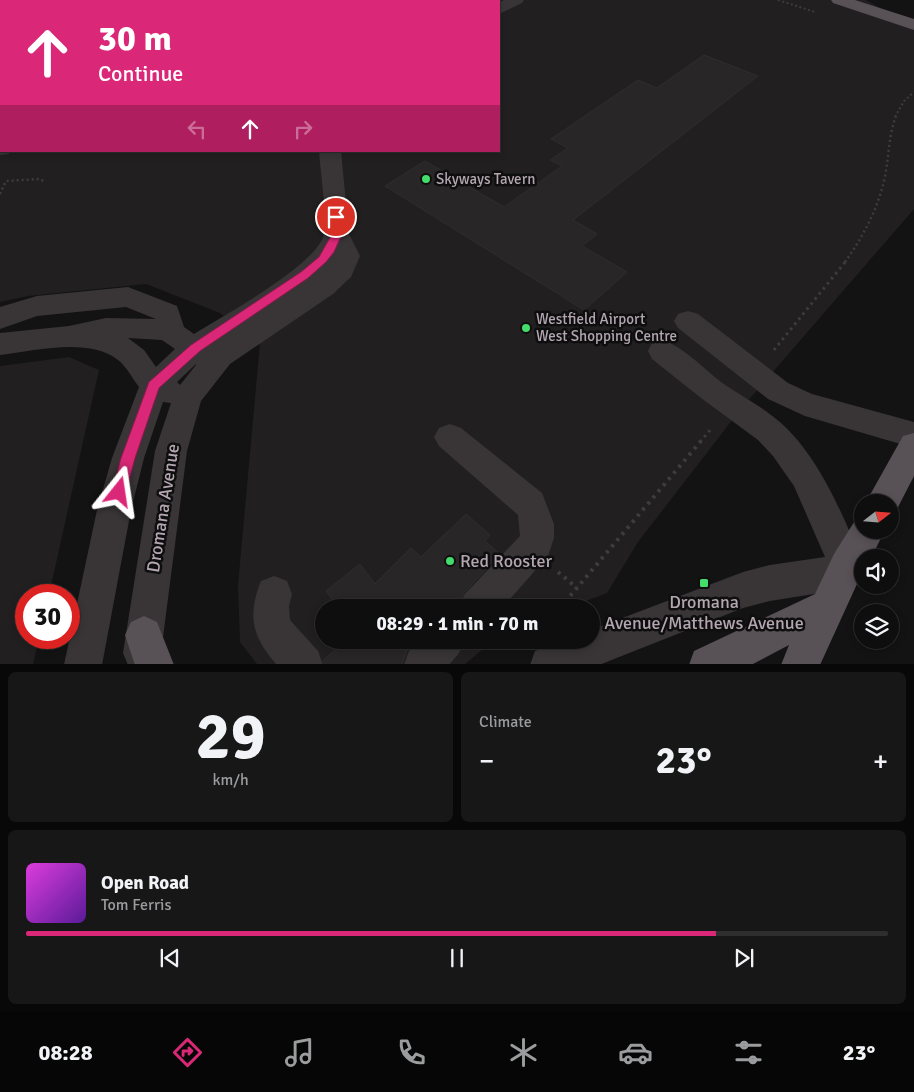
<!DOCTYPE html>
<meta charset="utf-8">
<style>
:root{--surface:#0f0e0f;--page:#181718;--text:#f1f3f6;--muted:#9b9c9e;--line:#2f2e2f;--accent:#db2777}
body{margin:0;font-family:Signika,sans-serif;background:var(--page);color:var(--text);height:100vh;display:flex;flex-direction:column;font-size:19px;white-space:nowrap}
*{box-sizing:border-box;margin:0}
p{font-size:16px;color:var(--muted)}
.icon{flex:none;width:28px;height:28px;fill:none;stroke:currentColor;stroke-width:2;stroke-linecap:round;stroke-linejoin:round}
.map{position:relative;height:664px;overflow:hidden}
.panel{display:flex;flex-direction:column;gap:8px;padding:8px;background:#080808;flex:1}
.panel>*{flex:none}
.hud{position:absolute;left:0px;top:0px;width:500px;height:152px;box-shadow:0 2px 8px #0003,0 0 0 1px var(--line);background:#db2777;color:#fff;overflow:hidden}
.needle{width:32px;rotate:73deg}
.controls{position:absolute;left:854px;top:494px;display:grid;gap:10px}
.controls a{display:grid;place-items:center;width:45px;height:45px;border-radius:50%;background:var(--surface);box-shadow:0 2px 8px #0003,0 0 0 1px var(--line);font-size:25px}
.speed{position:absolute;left:15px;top:584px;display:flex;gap:10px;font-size:25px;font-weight:700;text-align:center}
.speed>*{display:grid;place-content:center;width:65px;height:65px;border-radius:50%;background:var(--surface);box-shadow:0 2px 8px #0003,0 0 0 1px var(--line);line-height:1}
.speed .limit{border:8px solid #d22;background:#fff;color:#111}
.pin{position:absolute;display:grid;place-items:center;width:42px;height:42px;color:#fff;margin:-21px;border:2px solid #fff;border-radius:50%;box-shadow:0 1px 5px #0007}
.me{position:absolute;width:55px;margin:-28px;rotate:15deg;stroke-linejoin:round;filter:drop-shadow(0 0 4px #0008)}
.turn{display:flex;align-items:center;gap:18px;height:105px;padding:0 15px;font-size:22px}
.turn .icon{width:65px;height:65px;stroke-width:2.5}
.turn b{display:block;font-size:35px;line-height:42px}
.lanes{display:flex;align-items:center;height:48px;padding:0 15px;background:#0003;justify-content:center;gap:25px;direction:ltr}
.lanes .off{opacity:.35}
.big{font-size:38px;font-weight:800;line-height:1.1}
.panel .tile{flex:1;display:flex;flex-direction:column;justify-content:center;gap:8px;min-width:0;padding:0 18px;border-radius:8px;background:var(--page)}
.panel .dial{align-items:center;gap:0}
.dial b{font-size:65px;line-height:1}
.song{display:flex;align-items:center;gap:15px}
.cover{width:60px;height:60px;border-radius:8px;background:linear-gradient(135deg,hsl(300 70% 55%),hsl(270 70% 35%))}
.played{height:5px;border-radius:2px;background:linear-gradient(90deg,var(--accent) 80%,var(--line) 80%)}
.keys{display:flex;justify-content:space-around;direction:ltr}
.heat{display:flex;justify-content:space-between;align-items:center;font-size:28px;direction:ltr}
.panel .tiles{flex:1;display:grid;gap:8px;grid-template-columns:1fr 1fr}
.tile:last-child{grid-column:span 2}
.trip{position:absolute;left:315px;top:599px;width:285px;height:50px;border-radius:25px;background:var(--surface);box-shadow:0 2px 8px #0003,0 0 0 1px var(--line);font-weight:800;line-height:50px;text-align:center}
.dock{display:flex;height:80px;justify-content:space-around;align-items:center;background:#060606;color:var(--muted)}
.dock .icon{width:35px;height:35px}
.dock .selected{color:var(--accent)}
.dock b{font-size:22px;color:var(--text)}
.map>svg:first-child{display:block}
.built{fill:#211f20;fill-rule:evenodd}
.building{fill:#282627;stroke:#302d2f}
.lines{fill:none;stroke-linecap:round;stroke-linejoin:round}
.path-far3{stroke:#403b3e;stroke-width:2;stroke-dasharray:2 2.5;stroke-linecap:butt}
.path-far2{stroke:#403b3e;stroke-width:2.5;stroke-dasharray:2 3;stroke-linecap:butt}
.path-far1{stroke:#403b3e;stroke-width:3;stroke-dasharray:2.5 4;stroke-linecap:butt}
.path{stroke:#403b3e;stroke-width:4;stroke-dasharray:3 5;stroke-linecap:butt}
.minor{fill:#393537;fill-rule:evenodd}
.major{fill:#585155;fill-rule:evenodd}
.route{fill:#db2777;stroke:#8e194d}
.poi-dot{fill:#44dc6a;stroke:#0f0e0f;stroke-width:2}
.labels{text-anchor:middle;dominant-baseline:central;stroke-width:5;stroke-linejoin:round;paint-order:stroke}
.poi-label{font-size:15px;fill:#b3a6b0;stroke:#0f0e0f;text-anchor:start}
.near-street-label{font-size:18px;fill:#b3a6b0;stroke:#0f0e0f}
.near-poi-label{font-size:18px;fill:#b3a6b0;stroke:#0f0e0f;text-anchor:start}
</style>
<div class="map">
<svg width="914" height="665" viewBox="0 0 914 665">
<rect width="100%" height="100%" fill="#141314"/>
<path class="built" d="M0,0H866L914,28V209L740,410L638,542L607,593L570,607L324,608V640H501L482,650L465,664H257L240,642L238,585L260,343L220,313L146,284L28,296L0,302ZM1,1H499V151H1Z
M69,357L99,370L49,595H26V638H39L33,664H0V366Z"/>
<path class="building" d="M704,55L758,76L573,220L597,234L582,246L627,272L584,310L385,186L425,161L504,207L562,166L550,160L568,148L551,139L638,80L657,88Z
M466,514L490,535L485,541L500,554L463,594L456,608H339L326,591L360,564L375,584L411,548L421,557Z
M345,640H417L407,650L402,665H325L323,661Z"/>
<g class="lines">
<path class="path-far3" d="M778,0L815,12
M895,117L904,101L914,92"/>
<path class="path-far2" d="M0,194L6,181L39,179L44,181
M845,262C862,238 877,211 884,181C889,160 888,137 896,116"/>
<path class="path-far1" d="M774,350L846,261
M700,442L711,429"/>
<path class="path" d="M558,572L577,588
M560,608L701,441
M483,649L490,640"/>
<path class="minor" d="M287,0H305L306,1H288Z
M504,0H524L522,3L499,14V3Z
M0,143L1,151H10L9,154L0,155Z
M319,151H341L349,234L360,256L351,277L333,294L230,364L201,401L187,451L161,653L156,665H128L123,653L155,451L171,403L163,402L144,458L131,510L102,665H64L97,510L112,458L139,387C132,378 127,367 118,360C89,337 34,351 0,355V333L69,326L106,318L156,319L126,307L37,316L0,329V307L37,296L128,287L177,306L184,327L194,334C223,316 315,266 324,235C328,223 320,168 319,151ZM128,338L162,340L175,349L156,367L144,350ZM196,365L180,385L177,382L196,364Z
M688,311L698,314L788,383L812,394L914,422V448L805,416L768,399L678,328L674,321L678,314Z
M662,340C684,347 703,368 721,382C741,396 763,407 781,423C819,457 843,515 862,561V573L858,584L845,589L770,601L743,608L599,665H530L535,651L564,640H591V630L743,572L770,565L825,557L794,486L773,456L758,440L701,398L652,359L648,351L652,343Z
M450,424L461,428L542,493L554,524V538L548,556L502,608H459L464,595L520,536L518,515L439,446L434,437L439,428Z
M274,576L287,581L292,594L289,606L290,620L318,651L323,665H277C252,637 247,616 261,581Z
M420,640H465L459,653L449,665H404L409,651Z"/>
<path class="major" d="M831,0H855L914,19V30L833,3Z
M914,433V476L895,513L890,515V502H866L903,436Z
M862,516V530H885L871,558H862V573L820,665H781L789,645L751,665H689L694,651L815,594L834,554L856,519Z
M144,616L157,622L174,665H135L125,635L131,622Z"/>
</g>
<path class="route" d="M336,214L341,217L342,234L334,252L326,262L308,278L200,351L159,388L135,458L126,492L124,497L119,499L114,497L112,492L121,458L149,382L191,345L301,272L319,257L332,234L331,217Z"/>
<g class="poi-dot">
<circle cx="426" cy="179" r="5"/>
<circle cx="526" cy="328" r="5"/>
<circle cx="450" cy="561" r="5"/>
<rect x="699" y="578" width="10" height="10" rx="2.5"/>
</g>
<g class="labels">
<g class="poi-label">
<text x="436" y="179">Skyways Tavern</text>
<text x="536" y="319">Westfield Airport<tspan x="536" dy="17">West Shopping Centre</tspan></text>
</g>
<g class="near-street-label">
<text transform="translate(163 508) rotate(-81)">Dromana Avenue</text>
</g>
<g class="near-poi-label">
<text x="460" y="561">Red Rooster</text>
<text x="704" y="602" text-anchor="middle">Dromana<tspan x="704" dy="21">Avenue/Matthews Avenue</tspan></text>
</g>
</g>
</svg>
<div class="controls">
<a><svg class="needle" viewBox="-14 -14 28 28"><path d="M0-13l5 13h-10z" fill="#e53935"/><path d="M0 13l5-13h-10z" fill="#9b9c9e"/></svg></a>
<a><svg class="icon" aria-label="sound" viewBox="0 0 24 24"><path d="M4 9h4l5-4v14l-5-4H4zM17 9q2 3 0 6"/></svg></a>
<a><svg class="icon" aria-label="layers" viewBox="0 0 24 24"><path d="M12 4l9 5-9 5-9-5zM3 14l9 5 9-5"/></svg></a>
</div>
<div class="speed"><div class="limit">30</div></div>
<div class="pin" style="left:336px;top:217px;background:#d93025"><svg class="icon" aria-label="arrive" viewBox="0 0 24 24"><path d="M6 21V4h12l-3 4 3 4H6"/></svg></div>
<svg class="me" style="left:119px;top:492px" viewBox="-20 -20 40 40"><path d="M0-17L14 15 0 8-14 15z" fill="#db2777" stroke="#fff" stroke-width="4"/></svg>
<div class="trip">08:29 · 1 min · 70 m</div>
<div class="hud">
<div class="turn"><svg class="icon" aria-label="ahead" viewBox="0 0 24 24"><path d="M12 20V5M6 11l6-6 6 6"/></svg><div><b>30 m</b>Continue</div></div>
<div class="lanes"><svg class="icon off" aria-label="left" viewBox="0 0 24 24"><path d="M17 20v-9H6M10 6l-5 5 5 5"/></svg><svg class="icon" aria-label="ahead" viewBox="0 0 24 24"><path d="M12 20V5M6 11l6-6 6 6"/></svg><svg class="icon off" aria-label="right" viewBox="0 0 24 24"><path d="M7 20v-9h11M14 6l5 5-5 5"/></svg></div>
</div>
</div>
<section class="panel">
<div class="tiles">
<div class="tile dial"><b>29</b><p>km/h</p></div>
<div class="tile"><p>Climate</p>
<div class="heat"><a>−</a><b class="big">23°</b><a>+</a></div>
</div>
<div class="tile">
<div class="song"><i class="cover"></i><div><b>Open Road</b><p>Tom Ferris</p></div></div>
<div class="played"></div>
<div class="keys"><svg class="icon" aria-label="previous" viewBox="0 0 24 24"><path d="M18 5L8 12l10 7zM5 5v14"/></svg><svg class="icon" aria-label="pause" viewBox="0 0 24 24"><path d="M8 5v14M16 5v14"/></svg><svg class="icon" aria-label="next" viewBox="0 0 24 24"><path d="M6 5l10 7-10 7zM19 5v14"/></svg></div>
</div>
</div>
</section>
<nav class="dock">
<b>08:28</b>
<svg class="icon selected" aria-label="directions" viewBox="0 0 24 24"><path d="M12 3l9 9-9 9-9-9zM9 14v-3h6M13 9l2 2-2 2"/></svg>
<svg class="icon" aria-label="music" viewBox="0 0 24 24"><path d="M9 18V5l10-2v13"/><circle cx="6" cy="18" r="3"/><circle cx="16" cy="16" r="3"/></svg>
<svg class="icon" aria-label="phone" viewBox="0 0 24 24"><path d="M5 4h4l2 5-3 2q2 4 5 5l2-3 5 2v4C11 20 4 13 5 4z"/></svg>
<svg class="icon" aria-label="climate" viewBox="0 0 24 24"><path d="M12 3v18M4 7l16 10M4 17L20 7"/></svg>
<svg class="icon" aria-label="car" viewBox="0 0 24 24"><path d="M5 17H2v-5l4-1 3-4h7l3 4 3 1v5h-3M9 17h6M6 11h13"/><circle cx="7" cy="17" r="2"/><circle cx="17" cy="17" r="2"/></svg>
<svg class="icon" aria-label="filters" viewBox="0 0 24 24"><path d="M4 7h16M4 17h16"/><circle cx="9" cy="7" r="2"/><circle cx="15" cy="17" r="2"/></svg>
<b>23°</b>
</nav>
